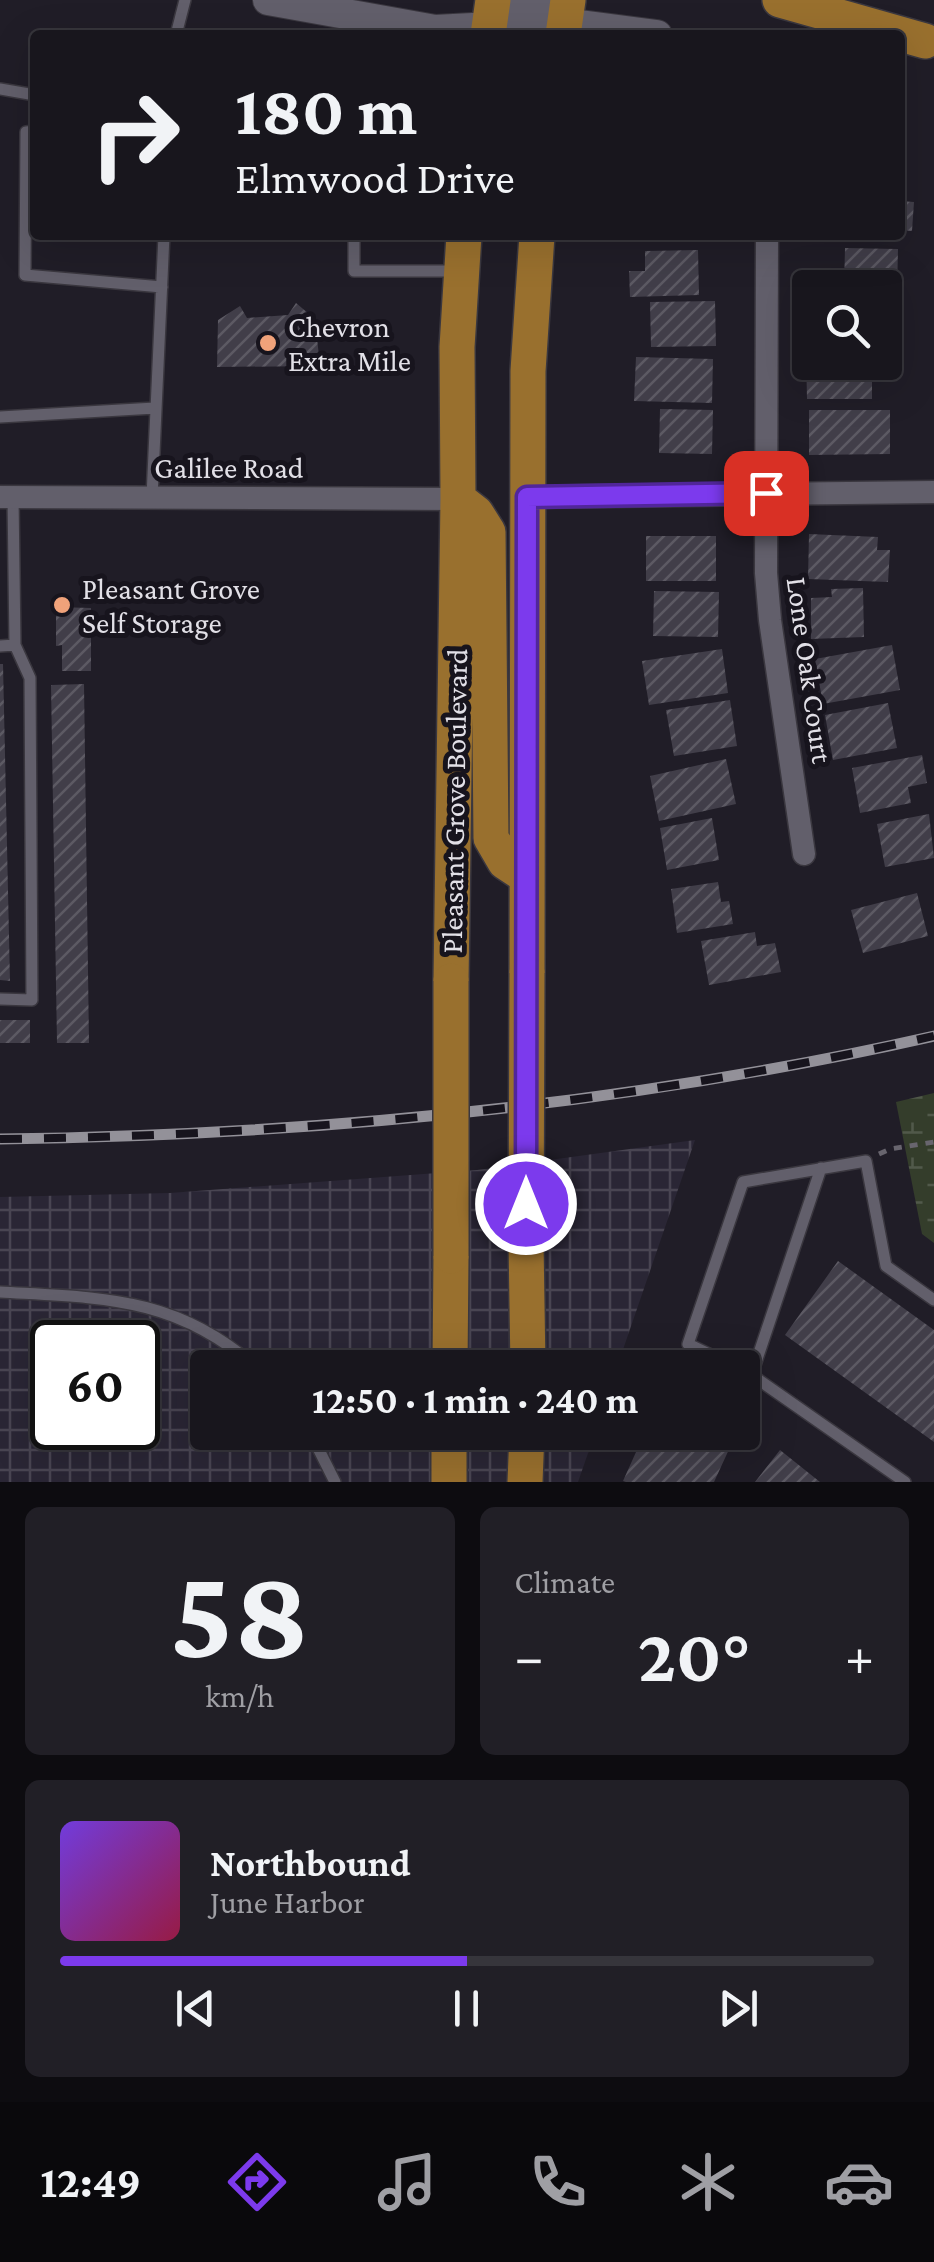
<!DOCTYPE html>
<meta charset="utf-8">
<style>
:root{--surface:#18161d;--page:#211f26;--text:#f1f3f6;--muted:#9f9fa4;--line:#36353b;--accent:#7c3aed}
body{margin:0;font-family:"Crimson Pro",serif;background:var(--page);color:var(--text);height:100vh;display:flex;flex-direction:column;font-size:38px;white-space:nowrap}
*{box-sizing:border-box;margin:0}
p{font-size:32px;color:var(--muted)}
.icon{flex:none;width:55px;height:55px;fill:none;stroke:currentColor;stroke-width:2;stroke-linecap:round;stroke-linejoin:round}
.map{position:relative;height:1482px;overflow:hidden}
.drawer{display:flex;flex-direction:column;gap:25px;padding:25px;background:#0d0c10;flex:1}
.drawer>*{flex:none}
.guide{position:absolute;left:30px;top:30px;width:875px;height:210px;border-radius:10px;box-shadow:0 10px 40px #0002,0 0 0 2px var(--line);background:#18161d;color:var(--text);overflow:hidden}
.buttons{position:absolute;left:792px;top:270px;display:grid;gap:20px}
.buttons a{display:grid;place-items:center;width:110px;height:110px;border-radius:10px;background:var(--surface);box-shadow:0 10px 40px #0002,0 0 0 2px var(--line);font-size:50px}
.speed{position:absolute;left:30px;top:1320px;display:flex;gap:20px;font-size:50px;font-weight:700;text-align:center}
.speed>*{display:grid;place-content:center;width:130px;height:130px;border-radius:50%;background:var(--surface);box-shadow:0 10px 40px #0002,0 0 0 2px var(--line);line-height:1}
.speed .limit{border:5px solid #111;border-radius:15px;background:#fff;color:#111}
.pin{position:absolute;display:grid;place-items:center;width:85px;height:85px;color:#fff;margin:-42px;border-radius:20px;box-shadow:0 5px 15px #0006}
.me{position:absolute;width:110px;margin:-55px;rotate:0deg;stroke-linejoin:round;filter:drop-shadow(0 0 8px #0008)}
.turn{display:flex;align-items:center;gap:35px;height:210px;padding:0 40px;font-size:45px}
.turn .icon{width:130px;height:130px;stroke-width:2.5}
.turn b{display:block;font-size:70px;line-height:85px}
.big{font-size:75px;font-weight:700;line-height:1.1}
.drawer .tile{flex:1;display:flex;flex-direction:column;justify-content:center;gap:15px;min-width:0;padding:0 35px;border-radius:15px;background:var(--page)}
.drawer .dial{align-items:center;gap:0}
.dial b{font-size:130px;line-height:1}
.song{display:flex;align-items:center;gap:30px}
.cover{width:120px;height:120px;border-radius:15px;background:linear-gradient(135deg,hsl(260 70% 55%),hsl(340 70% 35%))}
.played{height:10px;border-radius:5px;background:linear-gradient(90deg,var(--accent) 50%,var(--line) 50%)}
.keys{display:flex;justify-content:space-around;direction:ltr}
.heat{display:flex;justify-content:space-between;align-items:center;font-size:55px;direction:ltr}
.drawer .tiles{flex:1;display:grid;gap:25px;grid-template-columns:1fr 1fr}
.tile:last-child{grid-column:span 2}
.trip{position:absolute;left:190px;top:1350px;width:570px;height:100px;border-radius:10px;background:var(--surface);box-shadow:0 10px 40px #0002,0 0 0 2px var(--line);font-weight:700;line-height:100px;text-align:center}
.dock{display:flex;height:160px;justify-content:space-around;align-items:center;background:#0a090c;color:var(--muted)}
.dock .icon{width:70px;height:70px}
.dock .selected{color:var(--accent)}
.dock b{font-size:45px;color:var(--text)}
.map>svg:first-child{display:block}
.industrial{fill:url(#industrial-grid);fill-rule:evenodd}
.wetland{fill:url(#wetland-marsh)}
.building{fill:url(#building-hatch)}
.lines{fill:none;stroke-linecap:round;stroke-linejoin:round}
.service-casing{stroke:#3a373f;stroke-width:14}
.minor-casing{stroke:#3a373f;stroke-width:25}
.secondary-casing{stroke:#3a373f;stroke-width:32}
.primary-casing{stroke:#3a373f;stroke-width:38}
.path{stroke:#68656e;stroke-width:5;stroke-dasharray:8 8;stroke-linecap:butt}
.service{stroke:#625f6b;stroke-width:11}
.minor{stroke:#625f6b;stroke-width:22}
.secondary{stroke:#625f6b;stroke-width:30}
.primary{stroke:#99702e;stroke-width:35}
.rail-casing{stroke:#939199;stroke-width:11}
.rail{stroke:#17141d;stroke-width:8;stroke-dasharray:22;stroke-linecap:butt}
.primary-bridge-casing{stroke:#3a373f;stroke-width:38;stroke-linecap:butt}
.primary-bridge{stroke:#99702e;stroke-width:35}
.route-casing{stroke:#51269a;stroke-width:25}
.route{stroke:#7c3aed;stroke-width:18}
.poi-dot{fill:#f0a27a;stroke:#17141d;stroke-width:4}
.labels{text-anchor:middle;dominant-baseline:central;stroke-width:10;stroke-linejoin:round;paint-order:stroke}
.poi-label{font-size:30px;fill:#e2e0e7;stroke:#17141d;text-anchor:start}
.street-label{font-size:30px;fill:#e2e0e7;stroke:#17141d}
</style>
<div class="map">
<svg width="934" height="1482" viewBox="0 0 934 1482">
<defs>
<pattern id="industrial-grid" width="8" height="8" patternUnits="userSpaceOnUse" patternTransform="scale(2.5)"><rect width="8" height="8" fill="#2a2635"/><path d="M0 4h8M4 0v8" fill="none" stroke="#494552"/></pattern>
<pattern id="wetland-marsh" width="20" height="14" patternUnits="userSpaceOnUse" patternTransform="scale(2.5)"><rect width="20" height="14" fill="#343d2b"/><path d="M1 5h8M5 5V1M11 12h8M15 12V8" fill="none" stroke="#51594a"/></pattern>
<pattern id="building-hatch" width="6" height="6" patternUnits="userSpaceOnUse" patternTransform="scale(2.5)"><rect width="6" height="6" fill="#413e49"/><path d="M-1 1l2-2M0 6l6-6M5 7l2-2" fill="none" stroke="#5c5a63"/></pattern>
</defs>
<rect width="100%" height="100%" fill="#201d27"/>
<path class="industrial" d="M695,1140L617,1367L208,1368V1432L595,1433L578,1482H0V1197L170,1193L477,1170ZM52,1342H138V1428H52Z"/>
<path class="wetland" d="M934,1093V1243L922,1234L896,1102Z"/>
<path class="building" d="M900,201L914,202L912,231L900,230Z
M638,235H694V241H638Z
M845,248L898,249L897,292H885V288H844Z
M698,250L699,295L630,297L629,271H645V251Z
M715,301L716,346L651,347L650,302Z
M296,303L315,319L320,366L217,367L218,320L240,306L247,318L288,315Z
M885,303H892L893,348H885Z
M806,354H810V362H872V399H807Z
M636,357L713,359L712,403L634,401Z
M660,409L713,410L712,454L659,453Z
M809,410H890V454L809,455Z
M809,534L878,537L877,550H890L888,582L808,579Z
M646,536H716V581H646Z
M863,588L864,637L811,639V598L832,597L831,589Z
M654,591L719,592L718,637L653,636Z
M56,607L91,608V671H62V645L56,646Z
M892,645L900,690L823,704L815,659Z
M722,649L728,693L649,705L642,661Z
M0,664H3L10,981L0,980Z
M84,684L89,1043H57L51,685Z
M730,700L737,746L674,756L666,710Z
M888,703L897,748L833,760L825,715Z
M922,755L927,783L908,787L911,803L860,813L852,768Z
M726,759L736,804L659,821L650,776Z
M929,814L934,858L885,867L877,824Z
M712,818L719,860L667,870L660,828Z
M718,882L721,902L729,901L733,924L677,933L671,889Z
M917,893L928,936L863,953L851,910Z
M755,932L757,946L775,943L781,972L709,985L701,941Z
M0,1020H30V1043H0Z
M838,1261L934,1330V1442L785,1335Z
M645,1432H737L714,1482H626L623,1481Z
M780,1450L820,1482H755Z"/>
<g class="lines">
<g class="service-casing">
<path id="service" d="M176,35L185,0
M0,89L35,95
M35,131L26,132L25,275L162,287
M354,235V271H458
M0,417L155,408
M152,497L164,235
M0,646L15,645
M0,999L32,1000L30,678L15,645L13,497
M0,1292C102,1298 176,1296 257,1368
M738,1368L688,1344L743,1182L866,1161L886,1266L934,1300
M746,1371L905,1482
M752,1374L821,1168
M310,1432L335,1482"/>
</g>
<g class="minor-casing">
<path id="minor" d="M767,235L766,573L770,620L804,854
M0,497L458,499
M527,497L934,492"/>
</g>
<g class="secondary-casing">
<path id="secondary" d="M268,0L435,30L565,23L657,35
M515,0L558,19"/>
</g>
<g class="primary-casing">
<path id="primary" d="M780,0L925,41
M488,35L493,0
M563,35L568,0
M458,499L476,513L488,532L491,838L505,862L526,876
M527,973L528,371L537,235
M451,981L458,499L457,347L464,235
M526,1242L528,1368
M450,1368L451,1256
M449,1482V1432
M525,1482L527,1432"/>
</g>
<path class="path" d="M879,1154L890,1149L934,1142"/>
<use href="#service" class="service"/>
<use href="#minor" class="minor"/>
<use href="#secondary" class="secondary"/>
<use href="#primary" class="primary"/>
<g class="rail-casing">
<path id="rail" d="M0,1139C313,1135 628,1105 934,1036"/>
</g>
<use href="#rail" class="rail"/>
<g class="primary-bridge-casing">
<path id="primary-bridge" d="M526,1242L527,973
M451,1256V981"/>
</g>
<use href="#primary-bridge" class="primary-bridge"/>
</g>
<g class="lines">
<g class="route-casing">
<path id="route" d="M526,1204L527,497L766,493"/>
</g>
<use href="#route" class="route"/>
</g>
<g class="poi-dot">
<circle cx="268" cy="343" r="10"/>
<circle cx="62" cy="605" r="10"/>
</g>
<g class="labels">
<g class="poi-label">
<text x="288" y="326">Chevron<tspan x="288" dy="34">Extra Mile</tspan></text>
<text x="82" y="588">Pleasant Grove<tspan x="82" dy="34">Self Storage</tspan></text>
</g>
<g class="street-label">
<text x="229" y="467">Galilee Road</text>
<text transform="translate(810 670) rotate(82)">Lone Oak Court</text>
<text transform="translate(454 801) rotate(-89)">Pleasant Grove Boulevard</text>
</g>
</g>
</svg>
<div class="buttons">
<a><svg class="icon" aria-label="search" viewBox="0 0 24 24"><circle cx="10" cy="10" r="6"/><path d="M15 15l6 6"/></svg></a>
</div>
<div class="speed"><div class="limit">60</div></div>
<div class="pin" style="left:766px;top:493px;background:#d93025"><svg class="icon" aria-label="arrive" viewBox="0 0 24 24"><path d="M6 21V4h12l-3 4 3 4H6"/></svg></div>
<svg class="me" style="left:526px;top:1204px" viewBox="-20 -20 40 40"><circle r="17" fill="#7c3aed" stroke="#fff" stroke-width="3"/><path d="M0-11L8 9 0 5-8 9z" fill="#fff"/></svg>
<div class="trip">12:50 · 1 min · 240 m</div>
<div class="guide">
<div class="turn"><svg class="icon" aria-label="right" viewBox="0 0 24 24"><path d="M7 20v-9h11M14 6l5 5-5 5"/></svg><div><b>180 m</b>Elmwood Drive</div></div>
</div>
</div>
<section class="drawer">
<div class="tiles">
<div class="tile dial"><b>58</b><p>km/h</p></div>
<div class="tile"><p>Climate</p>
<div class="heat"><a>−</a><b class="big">20°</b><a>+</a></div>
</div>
<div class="tile">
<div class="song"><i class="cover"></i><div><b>Northbound</b><p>June Harbor</p></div></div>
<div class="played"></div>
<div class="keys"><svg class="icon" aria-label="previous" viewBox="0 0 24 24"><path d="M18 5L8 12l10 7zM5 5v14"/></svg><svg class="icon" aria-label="pause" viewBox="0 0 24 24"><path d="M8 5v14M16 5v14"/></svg><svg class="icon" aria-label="next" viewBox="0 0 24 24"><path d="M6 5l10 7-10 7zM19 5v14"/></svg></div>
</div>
</div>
</section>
<nav class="dock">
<b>12:49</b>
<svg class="icon selected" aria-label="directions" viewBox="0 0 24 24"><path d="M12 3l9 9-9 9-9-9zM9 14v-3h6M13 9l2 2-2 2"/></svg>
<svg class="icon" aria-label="music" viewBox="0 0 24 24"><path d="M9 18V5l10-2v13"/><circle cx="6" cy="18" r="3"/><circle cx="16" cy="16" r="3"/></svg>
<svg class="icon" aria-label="phone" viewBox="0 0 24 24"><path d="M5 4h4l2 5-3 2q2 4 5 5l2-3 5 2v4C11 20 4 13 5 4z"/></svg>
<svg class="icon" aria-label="climate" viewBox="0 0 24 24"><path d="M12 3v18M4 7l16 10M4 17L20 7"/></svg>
<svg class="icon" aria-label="car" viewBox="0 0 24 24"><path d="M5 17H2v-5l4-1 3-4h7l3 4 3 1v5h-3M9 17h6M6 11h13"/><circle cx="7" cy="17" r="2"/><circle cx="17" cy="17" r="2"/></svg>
</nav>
